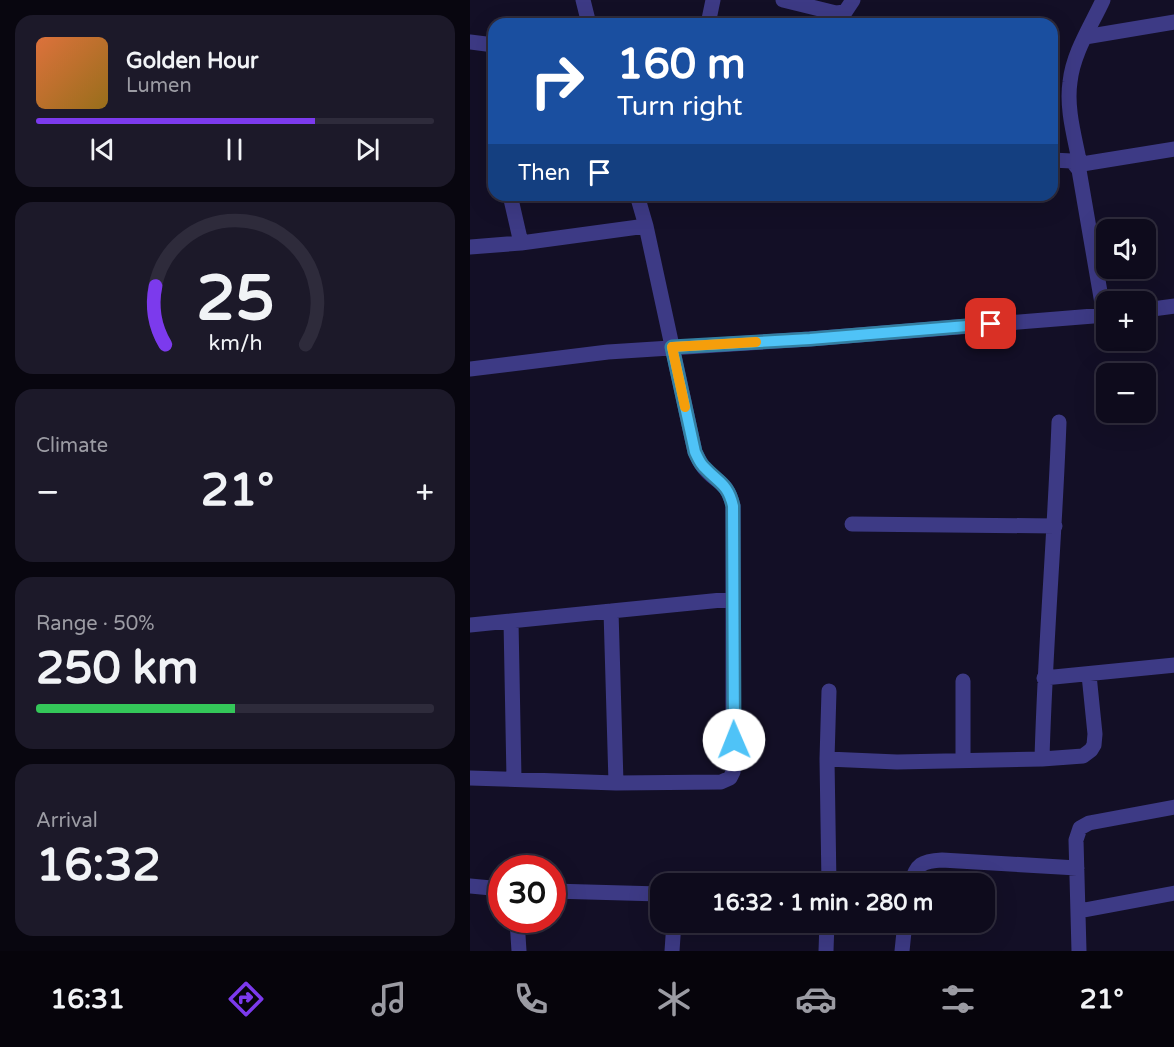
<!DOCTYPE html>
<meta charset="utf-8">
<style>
:root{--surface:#0e0b1c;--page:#1c1929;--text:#f1f3f6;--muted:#9b9ba3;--line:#2e2b3b;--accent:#7c3aed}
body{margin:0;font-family:"Varela Round",sans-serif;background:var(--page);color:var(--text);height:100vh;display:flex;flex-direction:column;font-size:22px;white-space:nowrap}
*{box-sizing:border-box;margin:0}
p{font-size:20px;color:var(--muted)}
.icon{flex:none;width:33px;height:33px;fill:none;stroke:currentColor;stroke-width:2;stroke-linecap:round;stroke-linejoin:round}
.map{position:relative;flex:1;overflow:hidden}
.details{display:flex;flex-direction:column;gap:15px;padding:15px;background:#08060f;width:470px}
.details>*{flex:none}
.banner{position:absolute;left:18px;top:18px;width:570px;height:183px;border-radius:18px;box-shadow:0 6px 24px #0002,0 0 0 2px var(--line);background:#1a4fa0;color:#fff;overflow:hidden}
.tools{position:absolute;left:626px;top:219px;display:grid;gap:12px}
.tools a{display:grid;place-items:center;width:60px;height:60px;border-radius:12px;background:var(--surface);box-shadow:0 6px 24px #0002,0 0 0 2px var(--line);font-size:30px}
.speed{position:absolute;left:18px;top:855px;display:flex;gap:12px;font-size:30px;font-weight:700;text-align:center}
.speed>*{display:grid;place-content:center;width:78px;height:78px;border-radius:50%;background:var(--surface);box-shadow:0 6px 24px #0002,0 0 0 2px var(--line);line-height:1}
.speed .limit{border:9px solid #d22;background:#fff;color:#111}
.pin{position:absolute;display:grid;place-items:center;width:51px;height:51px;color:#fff;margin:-26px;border-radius:12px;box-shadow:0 3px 9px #0006}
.me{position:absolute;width:66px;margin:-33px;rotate:359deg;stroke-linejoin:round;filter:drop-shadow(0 0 4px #0008)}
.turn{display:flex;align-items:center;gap:21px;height:126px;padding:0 30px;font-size:27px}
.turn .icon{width:78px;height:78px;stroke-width:2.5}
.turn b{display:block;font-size:42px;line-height:51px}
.then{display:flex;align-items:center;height:57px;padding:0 30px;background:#0003;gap:12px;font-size:22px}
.big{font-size:45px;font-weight:700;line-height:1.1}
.details .tile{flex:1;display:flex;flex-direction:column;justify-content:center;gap:9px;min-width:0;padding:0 21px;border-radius:18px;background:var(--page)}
.details .dial{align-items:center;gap:0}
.dial svg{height:156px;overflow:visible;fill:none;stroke:var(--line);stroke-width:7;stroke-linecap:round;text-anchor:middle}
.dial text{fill:var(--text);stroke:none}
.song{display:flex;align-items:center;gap:18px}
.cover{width:72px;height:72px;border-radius:9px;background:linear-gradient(135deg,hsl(20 70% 55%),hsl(40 70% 35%))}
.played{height:6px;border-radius:3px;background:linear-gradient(90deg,var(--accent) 70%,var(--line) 70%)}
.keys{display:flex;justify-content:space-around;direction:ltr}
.heat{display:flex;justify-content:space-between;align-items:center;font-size:33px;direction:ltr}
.charge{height:9px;border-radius:4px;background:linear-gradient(90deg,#34c759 50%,var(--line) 0)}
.trip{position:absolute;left:180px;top:873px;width:345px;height:60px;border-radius:18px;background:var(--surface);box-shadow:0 6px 24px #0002,0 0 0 2px var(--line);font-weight:700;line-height:60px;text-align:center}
.tab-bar{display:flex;height:96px;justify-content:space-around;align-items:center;background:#06040b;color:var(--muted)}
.tab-bar .icon{width:42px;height:42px}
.tab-bar .selected{color:var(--accent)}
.tab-bar b{font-size:27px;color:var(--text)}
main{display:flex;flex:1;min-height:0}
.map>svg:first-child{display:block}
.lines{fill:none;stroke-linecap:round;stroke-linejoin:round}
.minor{stroke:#3d3a85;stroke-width:15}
.route-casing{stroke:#337fa1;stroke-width:15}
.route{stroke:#4fc3f7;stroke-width:10}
.slow{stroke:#f59e0b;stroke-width:10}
</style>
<main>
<section class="details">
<div class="tile">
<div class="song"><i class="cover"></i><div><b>Golden Hour</b><p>Lumen</p></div></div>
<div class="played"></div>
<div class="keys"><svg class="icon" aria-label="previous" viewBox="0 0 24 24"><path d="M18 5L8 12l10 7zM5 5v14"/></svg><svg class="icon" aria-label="pause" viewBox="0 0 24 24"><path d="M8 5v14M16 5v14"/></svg><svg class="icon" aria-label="next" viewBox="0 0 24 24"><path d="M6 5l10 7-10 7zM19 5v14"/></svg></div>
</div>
<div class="tile dial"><svg viewBox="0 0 100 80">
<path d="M14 69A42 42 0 1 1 86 69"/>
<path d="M14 69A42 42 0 0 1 9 39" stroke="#7c3aed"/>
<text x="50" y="56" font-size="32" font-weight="700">25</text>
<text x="50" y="72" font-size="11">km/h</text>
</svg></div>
<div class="tile"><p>Climate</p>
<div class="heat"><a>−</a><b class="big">21°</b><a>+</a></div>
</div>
<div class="tile"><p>Range · 50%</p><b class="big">250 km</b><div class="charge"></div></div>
<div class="tile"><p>Arrival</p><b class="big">16:32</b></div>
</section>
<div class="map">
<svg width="705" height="951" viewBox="0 0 705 951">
<rect width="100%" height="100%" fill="#130f26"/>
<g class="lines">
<path class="minor" d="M113,0L119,24
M313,0L366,13L375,12L383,0
M238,24L243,0
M615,37L705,22
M0,42L24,45
M582,160L602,161L609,170L634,315
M606,165L705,149
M610,165C605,138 596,109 600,82C603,53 621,26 633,0
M40,195L51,243
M0,247L51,243L176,226
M675,310L705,306
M0,369L138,352L340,339L636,315
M382,524L585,526
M141,611L146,783
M41,621L44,779
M0,625L262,599
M574,678L705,665
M493,681V760
M357,759L427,762L572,759L613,756L621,750L624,745L625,734L619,675
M572,759C575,647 585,534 589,422
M0,778L146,783L251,782L260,778L263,772V506C257,479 244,483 232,465C229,461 227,456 225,452L176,226L167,195
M359,884L357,759L359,691
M441,884C446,864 452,861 472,860L607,868
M0,886L32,889
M82,891L190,894
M609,911L705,893
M47,920L49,951
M202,951L204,922
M356,951L357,922
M432,951L435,922
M609,951L606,840L610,828L619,823L705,807"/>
</g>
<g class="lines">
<g class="route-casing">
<path id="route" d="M264,740L263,506C258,484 249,483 235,468C230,464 228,458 225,452L202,347L340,339L521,324"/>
</g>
<use href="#route" class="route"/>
<path class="slow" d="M215,407L202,347L286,342"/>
</g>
</svg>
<div class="tools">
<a><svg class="icon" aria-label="sound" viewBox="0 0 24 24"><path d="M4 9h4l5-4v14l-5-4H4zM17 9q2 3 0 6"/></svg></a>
<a>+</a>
<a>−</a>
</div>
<div class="speed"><div class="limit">30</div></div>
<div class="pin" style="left:521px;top:324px;background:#d93025"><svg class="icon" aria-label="arrive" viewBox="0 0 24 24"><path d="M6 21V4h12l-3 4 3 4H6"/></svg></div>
<svg class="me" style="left:264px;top:740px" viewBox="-20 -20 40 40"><circle r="19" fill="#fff"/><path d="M0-13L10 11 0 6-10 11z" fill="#4fc3f7"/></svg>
<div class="trip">16:32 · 1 min · 280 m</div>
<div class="banner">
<div class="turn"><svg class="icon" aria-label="right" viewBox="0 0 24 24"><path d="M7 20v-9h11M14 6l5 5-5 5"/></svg><div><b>160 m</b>Turn right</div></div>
<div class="then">Then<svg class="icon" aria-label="arrive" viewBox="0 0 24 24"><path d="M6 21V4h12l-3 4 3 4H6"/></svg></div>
</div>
</div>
</main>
<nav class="tab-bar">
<b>16:31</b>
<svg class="icon selected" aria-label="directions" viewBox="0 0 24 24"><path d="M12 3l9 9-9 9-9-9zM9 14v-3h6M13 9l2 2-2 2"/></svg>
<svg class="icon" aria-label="music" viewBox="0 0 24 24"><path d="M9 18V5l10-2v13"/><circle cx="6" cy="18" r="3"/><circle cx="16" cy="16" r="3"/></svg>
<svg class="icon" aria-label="phone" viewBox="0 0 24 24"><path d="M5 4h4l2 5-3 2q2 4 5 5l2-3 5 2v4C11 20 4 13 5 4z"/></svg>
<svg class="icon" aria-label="climate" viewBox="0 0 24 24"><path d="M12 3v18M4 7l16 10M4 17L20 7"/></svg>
<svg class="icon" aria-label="car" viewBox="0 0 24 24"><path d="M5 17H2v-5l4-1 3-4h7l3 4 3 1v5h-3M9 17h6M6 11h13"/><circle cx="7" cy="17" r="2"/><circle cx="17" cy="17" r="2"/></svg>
<svg class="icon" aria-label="filters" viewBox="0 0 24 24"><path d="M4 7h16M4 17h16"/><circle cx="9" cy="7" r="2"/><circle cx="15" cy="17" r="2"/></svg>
<b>21°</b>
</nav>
